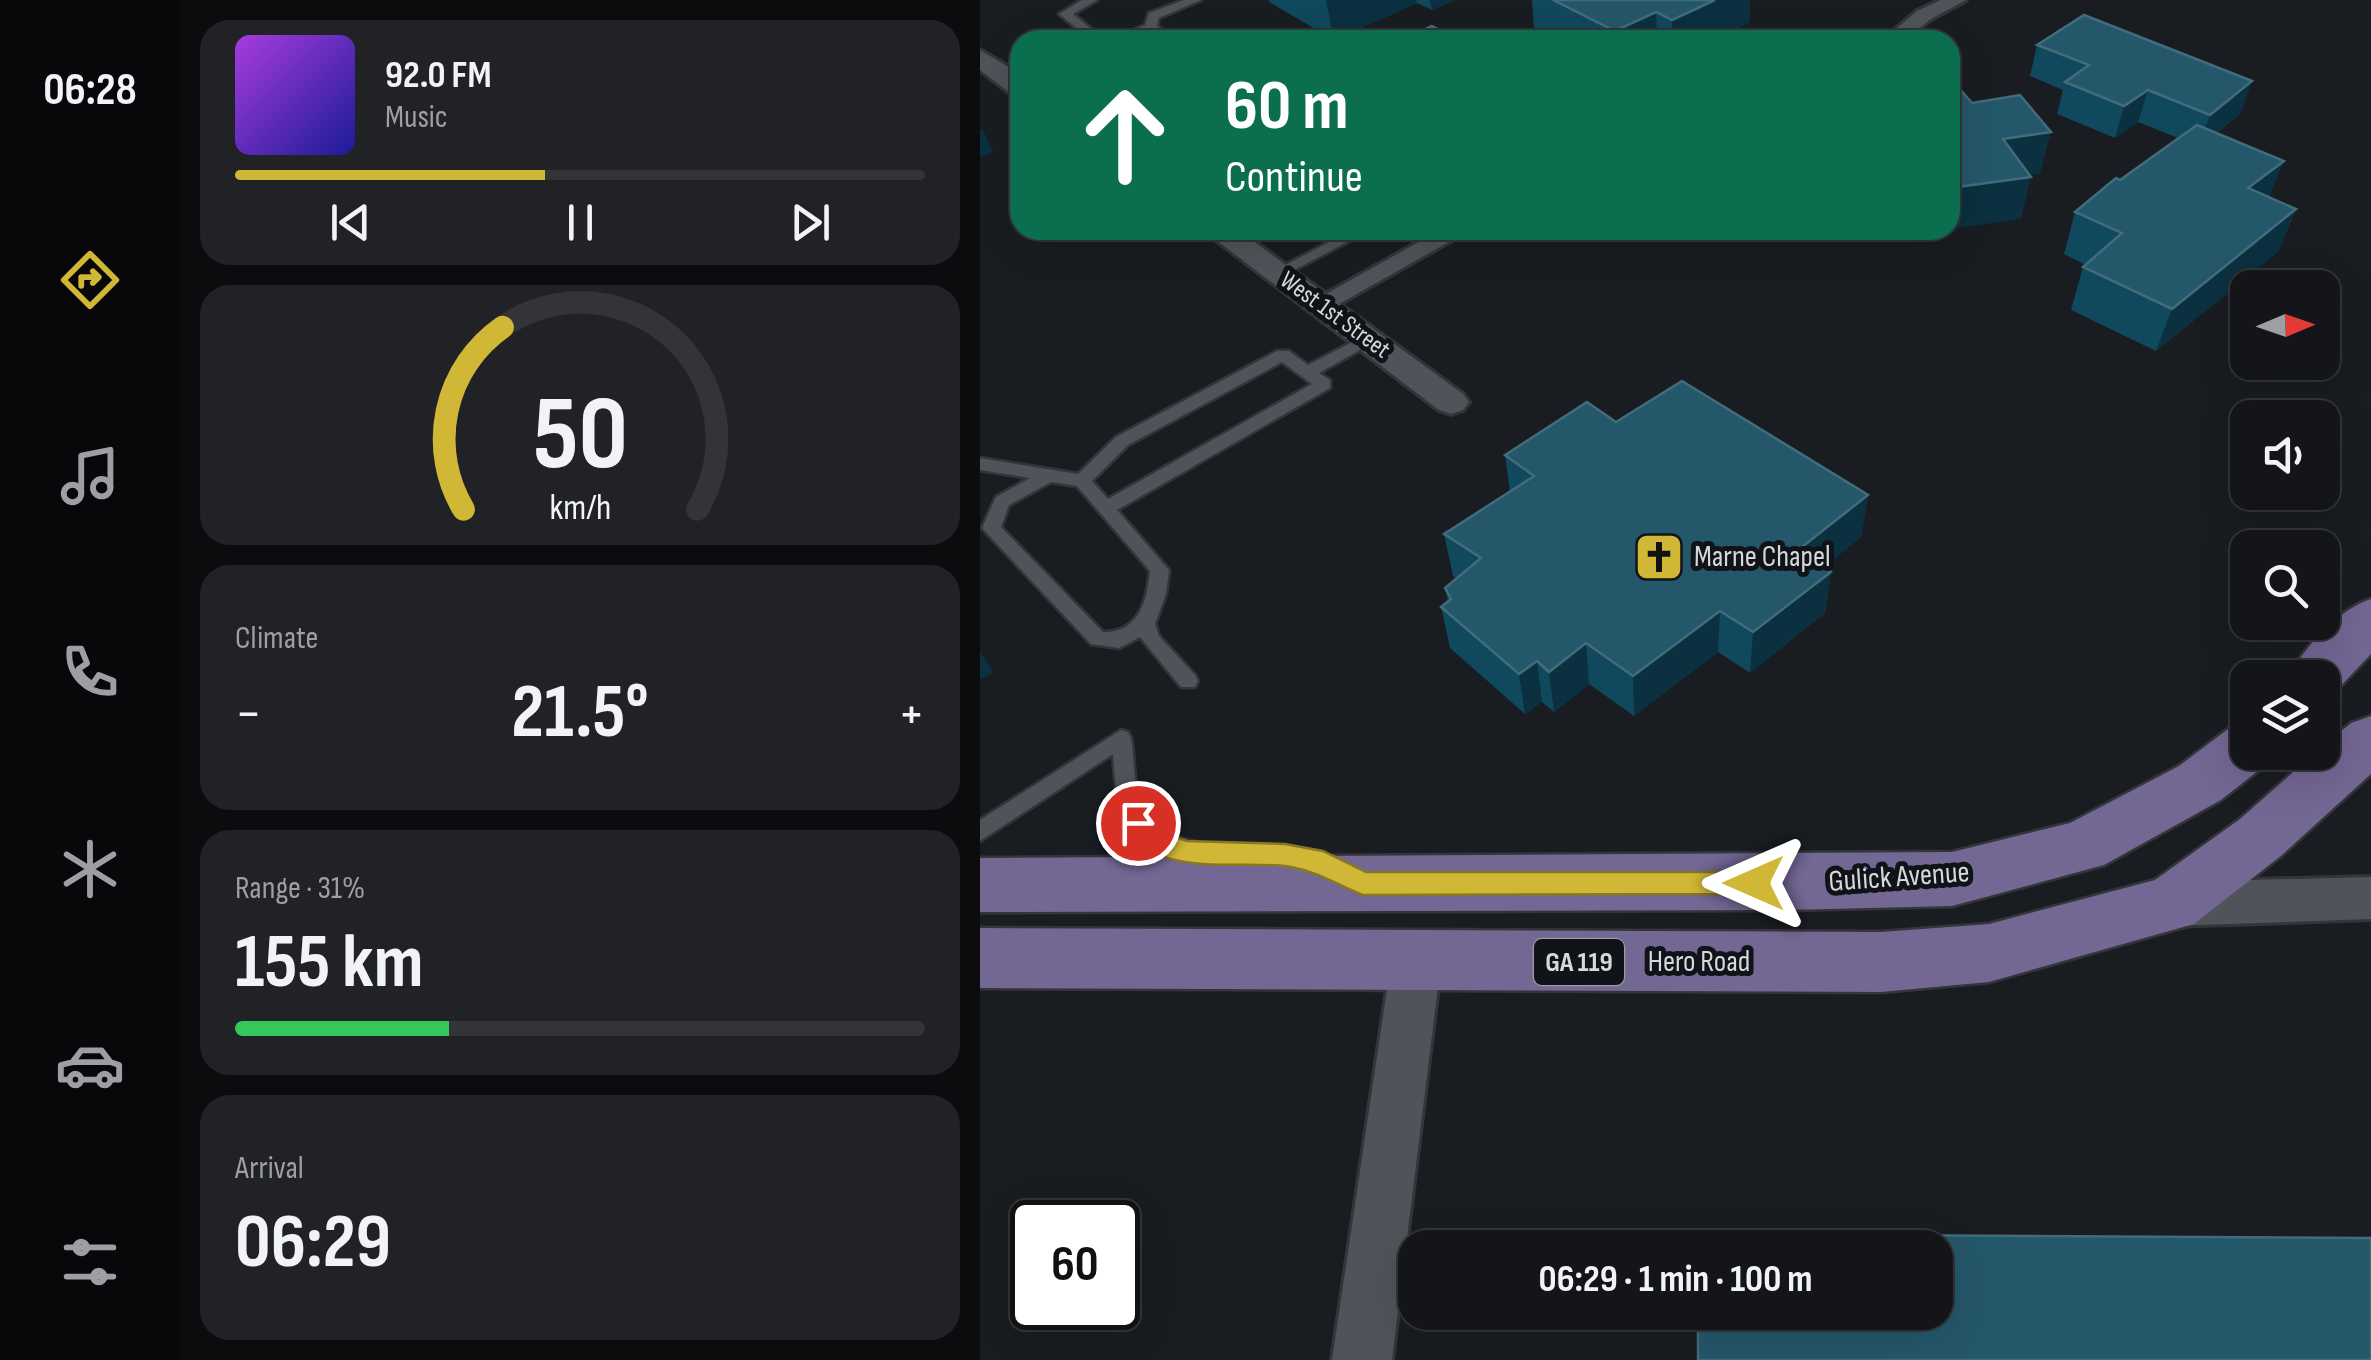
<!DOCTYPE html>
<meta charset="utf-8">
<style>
:root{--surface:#131519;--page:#202226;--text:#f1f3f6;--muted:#9d9fa2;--line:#323438;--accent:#d1b736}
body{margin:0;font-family:"Sofia Sans Condensed",sans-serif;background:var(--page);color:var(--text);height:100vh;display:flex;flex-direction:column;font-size:38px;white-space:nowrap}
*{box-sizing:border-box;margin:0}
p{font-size:32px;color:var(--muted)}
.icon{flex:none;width:55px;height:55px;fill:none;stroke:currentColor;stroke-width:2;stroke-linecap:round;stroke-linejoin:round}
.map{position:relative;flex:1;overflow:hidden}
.drawer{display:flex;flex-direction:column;gap:20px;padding:20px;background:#0a0c0e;width:800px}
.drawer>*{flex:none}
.top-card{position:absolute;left:30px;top:30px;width:950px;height:210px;border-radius:30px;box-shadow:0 10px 40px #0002,0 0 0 2px var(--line);background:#0b6e4f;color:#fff;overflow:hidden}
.needle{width:65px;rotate:88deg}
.fabs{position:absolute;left:1250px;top:270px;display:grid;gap:20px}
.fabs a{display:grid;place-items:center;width:110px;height:110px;border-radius:20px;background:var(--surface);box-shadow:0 10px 40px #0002,0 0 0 2px var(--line);font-size:50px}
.speed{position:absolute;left:30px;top:1200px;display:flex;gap:20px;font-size:50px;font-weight:700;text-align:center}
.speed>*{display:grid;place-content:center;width:130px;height:130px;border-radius:50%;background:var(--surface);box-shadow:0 10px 40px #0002,0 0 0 2px var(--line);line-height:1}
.speed .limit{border:5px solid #111;border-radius:15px;background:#fff;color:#111}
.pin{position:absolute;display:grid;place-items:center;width:85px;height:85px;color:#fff;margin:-42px;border:5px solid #fff;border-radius:50%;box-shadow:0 2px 10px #0007}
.me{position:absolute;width:110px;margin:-55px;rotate:270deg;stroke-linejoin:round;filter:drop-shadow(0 0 8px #0008)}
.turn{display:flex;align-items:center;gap:35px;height:210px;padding:0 50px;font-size:45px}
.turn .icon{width:130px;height:130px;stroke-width:2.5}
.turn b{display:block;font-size:70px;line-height:85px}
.big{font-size:75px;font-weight:700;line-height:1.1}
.drawer .widget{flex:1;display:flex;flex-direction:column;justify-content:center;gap:15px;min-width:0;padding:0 35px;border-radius:30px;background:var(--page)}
.drawer .dial{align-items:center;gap:0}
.dial svg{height:260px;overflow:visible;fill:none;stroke:var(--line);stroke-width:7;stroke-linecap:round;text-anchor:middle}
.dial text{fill:var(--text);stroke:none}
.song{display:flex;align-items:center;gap:30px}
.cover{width:120px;height:120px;border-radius:15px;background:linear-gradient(135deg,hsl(280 70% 55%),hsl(240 70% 35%))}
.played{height:10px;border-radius:5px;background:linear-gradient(90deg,var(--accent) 45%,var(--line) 45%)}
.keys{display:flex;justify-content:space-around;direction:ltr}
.heat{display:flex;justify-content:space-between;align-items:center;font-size:55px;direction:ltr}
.charge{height:15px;border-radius:8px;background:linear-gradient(90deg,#34c759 31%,var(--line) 0)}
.trip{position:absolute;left:418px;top:1230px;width:555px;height:100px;border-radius:30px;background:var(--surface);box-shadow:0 10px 40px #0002,0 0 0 2px var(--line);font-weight:700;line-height:100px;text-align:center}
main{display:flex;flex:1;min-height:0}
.dock{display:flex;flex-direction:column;width:180px;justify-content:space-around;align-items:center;background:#08080a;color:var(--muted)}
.dock .icon{width:70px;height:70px}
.dock .on{color:var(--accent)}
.dock b{font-size:45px;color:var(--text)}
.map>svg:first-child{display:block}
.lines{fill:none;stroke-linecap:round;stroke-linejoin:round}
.service-casing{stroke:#333538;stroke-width:5}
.pedestrian-casing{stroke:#333538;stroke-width:6}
.minor-casing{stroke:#333538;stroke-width:6}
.primary-casing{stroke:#333538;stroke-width:5}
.service{fill:#505359;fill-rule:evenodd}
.pedestrian{fill:#505359;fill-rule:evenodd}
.minor{fill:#505359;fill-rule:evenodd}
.primary{fill:#736794;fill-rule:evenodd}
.wall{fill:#10485d}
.shaded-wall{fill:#0b303f}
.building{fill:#25576a;stroke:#416c7c;stroke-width:2.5}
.route{fill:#d1b736;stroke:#887723;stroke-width:2.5}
.labels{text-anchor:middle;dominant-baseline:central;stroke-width:10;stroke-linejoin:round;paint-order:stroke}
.far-street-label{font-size:25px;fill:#d6d8db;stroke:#101317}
.shield{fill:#101317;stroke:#9b9da0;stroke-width:2.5}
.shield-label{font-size:28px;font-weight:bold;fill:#d6d8db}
.poi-label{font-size:30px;fill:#d6d8db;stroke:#101317;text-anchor:start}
.street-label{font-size:30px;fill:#d6d8db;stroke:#101317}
</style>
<main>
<nav class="dock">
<b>06:28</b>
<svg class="icon on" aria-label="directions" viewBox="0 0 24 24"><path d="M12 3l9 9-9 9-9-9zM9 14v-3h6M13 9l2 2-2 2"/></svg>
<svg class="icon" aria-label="music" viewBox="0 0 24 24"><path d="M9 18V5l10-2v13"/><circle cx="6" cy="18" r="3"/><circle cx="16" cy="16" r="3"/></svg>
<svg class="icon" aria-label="phone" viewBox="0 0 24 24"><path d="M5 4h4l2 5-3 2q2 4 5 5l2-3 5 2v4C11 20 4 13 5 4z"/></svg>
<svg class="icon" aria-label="climate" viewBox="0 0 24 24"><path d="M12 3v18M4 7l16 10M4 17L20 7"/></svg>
<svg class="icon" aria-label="car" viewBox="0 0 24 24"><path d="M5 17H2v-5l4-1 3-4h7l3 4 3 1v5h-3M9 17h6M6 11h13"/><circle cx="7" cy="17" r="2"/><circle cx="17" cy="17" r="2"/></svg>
<svg class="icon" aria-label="filters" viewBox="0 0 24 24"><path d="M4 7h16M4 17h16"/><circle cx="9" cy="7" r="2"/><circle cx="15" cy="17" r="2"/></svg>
</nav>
<section class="drawer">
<div class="widget">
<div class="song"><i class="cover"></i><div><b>92.0 FM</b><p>Music</p></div></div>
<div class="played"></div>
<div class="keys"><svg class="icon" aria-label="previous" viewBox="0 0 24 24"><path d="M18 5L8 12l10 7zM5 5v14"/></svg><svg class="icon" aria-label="pause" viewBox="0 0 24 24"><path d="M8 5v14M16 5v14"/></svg><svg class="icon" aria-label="next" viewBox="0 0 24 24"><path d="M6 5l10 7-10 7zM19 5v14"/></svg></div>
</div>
<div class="widget dial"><svg viewBox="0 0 100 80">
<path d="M14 69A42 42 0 1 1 86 69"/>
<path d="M14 69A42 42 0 0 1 26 13" stroke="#d1b736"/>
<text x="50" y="56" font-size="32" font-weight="700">50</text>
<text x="50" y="72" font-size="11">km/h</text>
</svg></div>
<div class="widget"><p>Climate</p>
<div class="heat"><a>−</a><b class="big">21.5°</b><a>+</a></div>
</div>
<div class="widget"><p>Range · 31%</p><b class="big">155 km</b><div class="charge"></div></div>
<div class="widget"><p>Arrival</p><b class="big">06:29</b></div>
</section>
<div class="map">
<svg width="1391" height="1360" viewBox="0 0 1391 1360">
<rect width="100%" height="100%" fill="#191c21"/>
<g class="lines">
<g class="service-casing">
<path id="service" d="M102,0H117L93,14L125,40H111L79,14Z
M204,0H221L179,18L177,26L196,40H182L170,32L148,40H131L165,25L169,13Z
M372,230H390L303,276L298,278L290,273Z
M388,334L396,339L394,342L339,373L350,380V388L137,510L189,570L186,594L175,624L179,636L215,675L218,681L215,687H201L160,637L139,648L111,644L2,528L16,497L50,478L0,470V458L98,474L136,437L297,351H309L328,365ZM302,362L332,384L128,499L112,481L148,445ZM71,482L97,486L170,571C167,601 159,633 123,632L21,527L29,505Z
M141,730L148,732L151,738C155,762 153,794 165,815C189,855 295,846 337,851L345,854L348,861L345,868L337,871C288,864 182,875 151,830C136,808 135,779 133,754L0,841V820Z"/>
</g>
<g class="pedestrian-casing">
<path id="pedestrian" d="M961,0H986L951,19L925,40H903L937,11Z
M460,230H490L350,309H332L328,304Z"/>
</g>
<g class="minor-casing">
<path id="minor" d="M0,50L40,74V95L30,93L0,70Z
M223,230H258L483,394L489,402L483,410L471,414L459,410Z
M1391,877V919L1192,926L1175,919L1168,904L1175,889L1192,882Z
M436,939L454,946L461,962L412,1360H352L411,962L418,946Z"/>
</g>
<g class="primary-casing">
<path id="primary" d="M1391,599V654L1354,693L1342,697V678H1308C1323,648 1359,609 1391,599Z
M1391,716V774L1302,855L1214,924L1009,982L901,992L0,988V928L901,932L1009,924L1175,880L1260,819L1336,752H1342V747L1371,723Z
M1268,723V752H1293L1288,763L1241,800L1124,865L972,906L808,910L0,912V858L972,852L1090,823L1199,766L1248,729Z"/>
</g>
<use href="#service" class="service"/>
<use href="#pedestrian" class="pedestrian"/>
<use href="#minor" class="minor"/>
<use href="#primary" class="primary"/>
</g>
<path class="wall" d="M289,0H475L452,10L437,3L354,40L289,2Z
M552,0H770V22L734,40H576L554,29Z
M1057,45L1261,113L1237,133L1289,197L1316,209L1298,252L1176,351L1091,310L1103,267L1106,265L1084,254L1095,212L1198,138L1158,122L1135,138L1077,114L1083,90L1050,76Z
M636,422L888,495L881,537L845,566L851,572L845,613L770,673L738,652L654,716L609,684L574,712L562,702L545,714L470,648L461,607L468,602L465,588L476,578L473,576L464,534L530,492L525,455Z"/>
<path class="shaded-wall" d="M346,0H436L437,3L354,40Z
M450,0H475L452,10Z
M735,0H770V22L734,40H692V20Z
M676,12L677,40H635V31Z
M1272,81L1261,113L1219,147L1230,115Z
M1168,90L1158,122L1135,138L1144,106Z
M3,130L13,152L0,157V131Z
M1071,132L1060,174L1015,181L1023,139Z
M1304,161L1287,203L1268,188Z
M1051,177L1041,219L970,229V188Z
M1316,209L1298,252L1176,351L1192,309Z
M888,495L881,537L817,589L822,547Z
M851,572L845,613L770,673L773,632Z
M740,611L738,652L654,716L653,676Z
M606,643L609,684L574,712L569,672Z
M0,652L14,672L0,680Z
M557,661L562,702L545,714L539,674Z"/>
<path class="building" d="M573,0H735L692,20L676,12L635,31Z
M1104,15L1272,81L1230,115L1168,90L1144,106L1085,82L1109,65L1057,45Z
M452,26L479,40H422Z
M970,78L992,103L1040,95L1071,132L1023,139L1051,177L970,188Z
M1217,125L1304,161L1268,188L1316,209L1192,309L1103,267L1142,233L1095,212L1136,178L1140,180Z
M702,381L888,495L822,547L851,572L773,632L740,611L653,676L606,643L569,672L557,661L539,674L461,607L471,599L465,588L501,558L464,534L554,476L525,455L607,402L636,422Z
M718,1234L1391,1238V1360H718V1312H955V1248H718Z"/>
<path class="route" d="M158,812L184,833L207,841L305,844L343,851L386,872H774L783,875L787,883L783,891L774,894L383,895C358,885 338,872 311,867C259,858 174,882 145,823L149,816Z"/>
<defs>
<g id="church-square" transform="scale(2.5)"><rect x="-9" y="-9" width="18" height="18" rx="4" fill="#d1b736" stroke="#101317"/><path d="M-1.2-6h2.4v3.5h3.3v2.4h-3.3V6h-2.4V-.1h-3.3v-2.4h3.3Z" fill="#111"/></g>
</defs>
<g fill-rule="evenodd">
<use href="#church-square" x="679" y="557"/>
</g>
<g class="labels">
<g class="far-street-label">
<text transform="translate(355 315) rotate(36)">West 1st Street</text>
</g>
<rect class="shield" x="554" y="939" width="90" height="46" rx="8"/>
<g class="shield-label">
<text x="599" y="962">GA 119</text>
</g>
<g class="poi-label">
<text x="714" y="557">Marne Chapel</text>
</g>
<g class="street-label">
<text transform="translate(919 877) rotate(-4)">Gulick Avenue</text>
<text x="719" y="962">Hero Road</text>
</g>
</g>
</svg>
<div class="fabs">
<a><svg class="needle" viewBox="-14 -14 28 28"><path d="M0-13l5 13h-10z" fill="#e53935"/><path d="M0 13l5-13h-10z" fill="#9d9fa2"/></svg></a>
<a><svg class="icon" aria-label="sound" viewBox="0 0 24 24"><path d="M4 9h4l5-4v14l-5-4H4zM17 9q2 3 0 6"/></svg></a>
<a><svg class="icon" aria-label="search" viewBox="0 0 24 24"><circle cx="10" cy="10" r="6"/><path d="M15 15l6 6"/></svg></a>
<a><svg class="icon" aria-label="layers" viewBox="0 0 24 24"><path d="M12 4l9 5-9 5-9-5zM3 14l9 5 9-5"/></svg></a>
</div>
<div class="speed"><div class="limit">60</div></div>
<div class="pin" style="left:158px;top:823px;background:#d93025"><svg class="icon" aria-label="arrive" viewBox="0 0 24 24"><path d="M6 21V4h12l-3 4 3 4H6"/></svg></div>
<svg class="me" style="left:774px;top:883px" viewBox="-20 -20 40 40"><path d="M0-17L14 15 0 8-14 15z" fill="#d1b736" stroke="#fff" stroke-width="4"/></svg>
<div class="trip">06:29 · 1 min · 100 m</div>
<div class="top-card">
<div class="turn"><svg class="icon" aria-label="ahead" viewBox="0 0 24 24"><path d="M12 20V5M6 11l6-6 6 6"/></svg><div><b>60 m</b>Continue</div></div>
</div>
</div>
</main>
